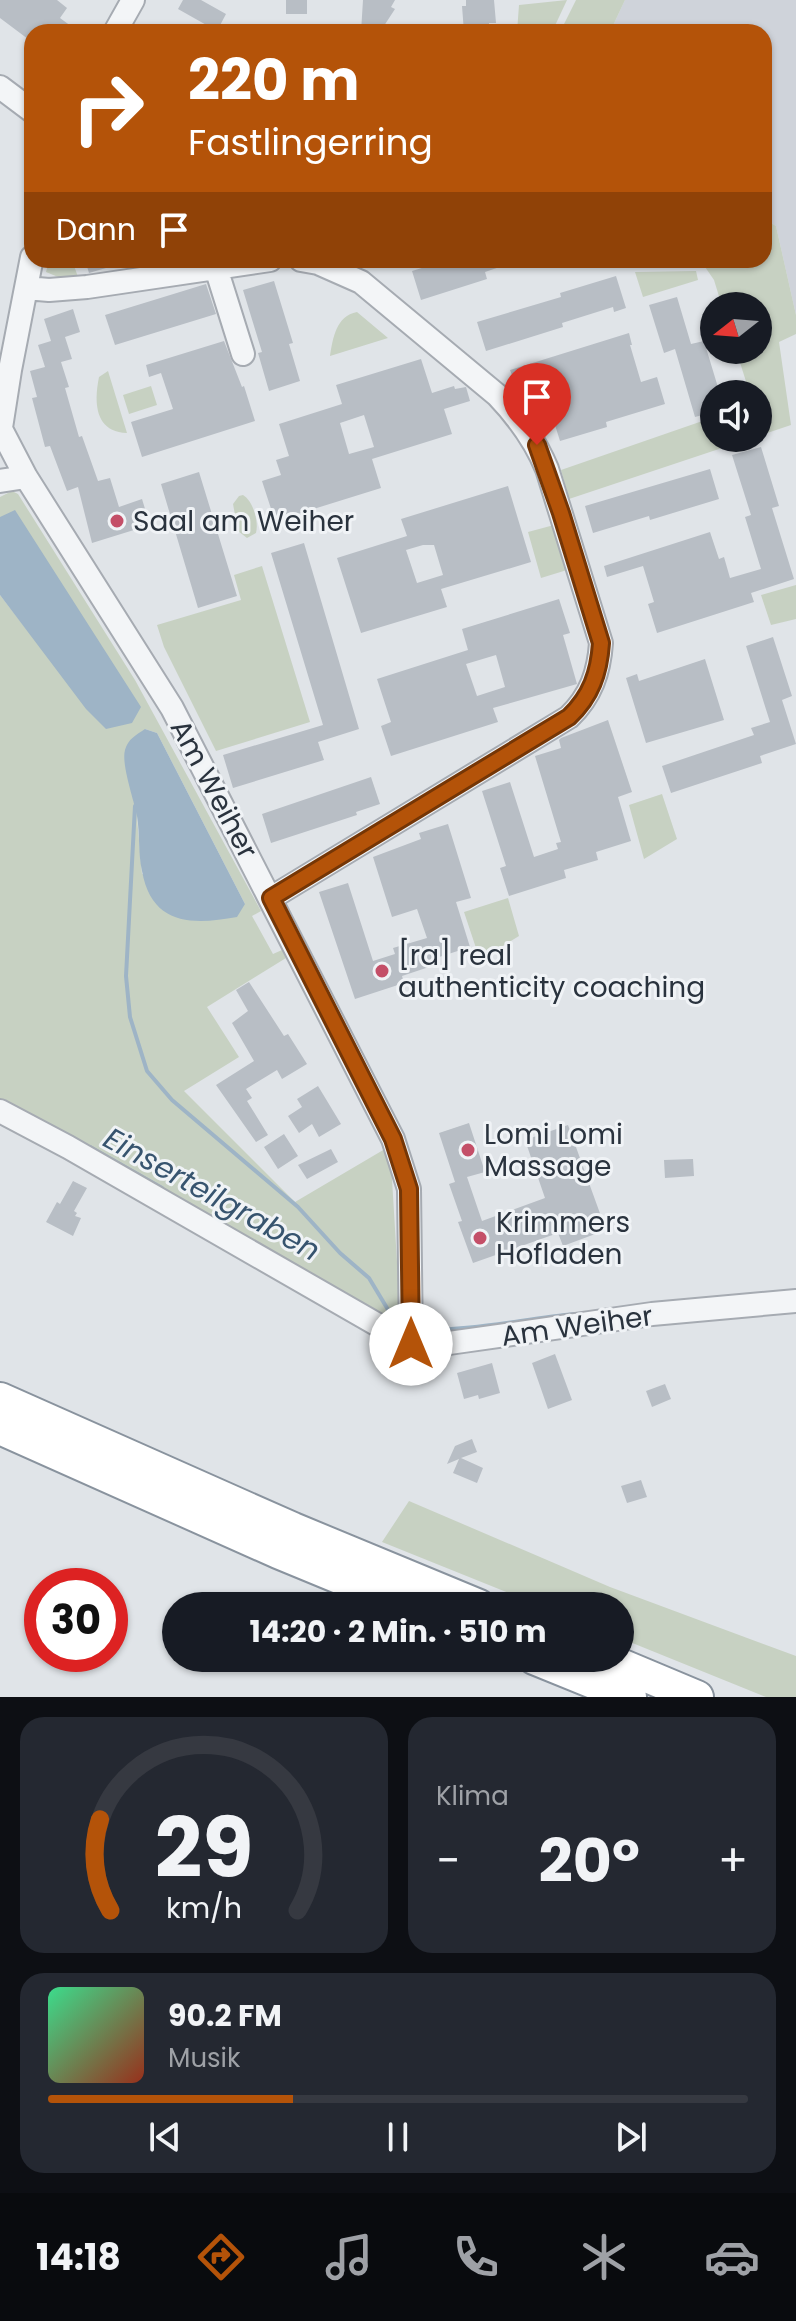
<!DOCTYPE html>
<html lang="de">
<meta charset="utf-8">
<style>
:root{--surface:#171b24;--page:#242831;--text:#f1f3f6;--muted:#9ea1a6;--line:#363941;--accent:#b45309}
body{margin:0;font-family:Poppins,sans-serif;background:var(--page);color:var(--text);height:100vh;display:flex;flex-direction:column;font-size:30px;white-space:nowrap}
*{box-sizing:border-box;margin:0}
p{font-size:26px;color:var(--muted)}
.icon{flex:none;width:44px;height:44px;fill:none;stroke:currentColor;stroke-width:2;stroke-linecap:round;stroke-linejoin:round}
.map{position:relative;height:1697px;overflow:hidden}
.sheet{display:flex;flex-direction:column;gap:20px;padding:20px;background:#0d0f14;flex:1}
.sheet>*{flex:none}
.top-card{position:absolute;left:24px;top:24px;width:748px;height:244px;border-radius:24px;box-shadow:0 2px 6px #0004;background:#b45309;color:#fff;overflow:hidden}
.needle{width:52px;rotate:253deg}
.fabs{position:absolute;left:700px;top:292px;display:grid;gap:16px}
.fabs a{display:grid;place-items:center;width:72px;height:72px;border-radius:50%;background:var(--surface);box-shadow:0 2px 6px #0004;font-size:40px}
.speed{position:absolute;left:24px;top:1568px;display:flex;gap:16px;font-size:40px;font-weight:700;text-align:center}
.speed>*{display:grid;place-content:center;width:104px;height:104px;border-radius:50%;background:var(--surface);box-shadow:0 2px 6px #0004;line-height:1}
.speed .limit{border:12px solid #d22;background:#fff;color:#111}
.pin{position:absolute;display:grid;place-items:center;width:68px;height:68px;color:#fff;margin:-82px -34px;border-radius:50% 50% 50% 0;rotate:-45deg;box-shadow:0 0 8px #0007}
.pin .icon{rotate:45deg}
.me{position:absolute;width:88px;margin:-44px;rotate:0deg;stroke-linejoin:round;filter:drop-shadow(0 0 6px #0008)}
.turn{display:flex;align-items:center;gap:28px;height:168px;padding:0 32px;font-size:36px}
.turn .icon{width:104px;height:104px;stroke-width:2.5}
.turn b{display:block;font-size:56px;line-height:68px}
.then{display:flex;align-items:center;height:76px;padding:0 32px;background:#0003;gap:16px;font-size:30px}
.big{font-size:60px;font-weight:700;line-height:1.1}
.sheet .card{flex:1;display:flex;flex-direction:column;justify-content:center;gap:12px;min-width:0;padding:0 28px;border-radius:24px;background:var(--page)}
.sheet .dial{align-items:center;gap:0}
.dial svg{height:208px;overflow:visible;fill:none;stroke:var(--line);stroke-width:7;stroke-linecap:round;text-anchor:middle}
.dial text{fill:var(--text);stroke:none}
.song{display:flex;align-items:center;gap:24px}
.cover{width:96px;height:96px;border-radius:12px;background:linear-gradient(135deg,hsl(150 70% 55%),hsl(10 70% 35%))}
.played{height:8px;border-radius:4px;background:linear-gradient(90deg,var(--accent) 35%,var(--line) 35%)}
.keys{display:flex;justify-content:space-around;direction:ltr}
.heat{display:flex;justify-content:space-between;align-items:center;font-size:44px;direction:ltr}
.sheet .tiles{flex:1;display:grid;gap:20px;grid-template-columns:1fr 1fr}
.card:last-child{grid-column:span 2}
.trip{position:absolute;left:162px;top:1592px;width:472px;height:80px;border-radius:40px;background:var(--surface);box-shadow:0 2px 6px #0004;font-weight:700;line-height:80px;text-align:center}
.tab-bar{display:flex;height:128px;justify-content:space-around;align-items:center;background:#090b0e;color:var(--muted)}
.tab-bar .icon{width:56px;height:56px}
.tab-bar .selected{color:var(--accent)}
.tab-bar b{font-size:36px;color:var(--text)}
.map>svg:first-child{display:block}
.built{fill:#cfd3da}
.green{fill:#c7d1c2;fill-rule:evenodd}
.water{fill:#9eb4c6}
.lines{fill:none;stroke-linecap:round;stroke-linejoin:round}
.stream{stroke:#9eb4c6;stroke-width:4}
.building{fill:#b8bec5;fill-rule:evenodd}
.minor-casing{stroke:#a6abb2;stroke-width:26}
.highway-casing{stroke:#89939e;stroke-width:36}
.minor{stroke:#f3f5f7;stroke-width:22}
.highway{stroke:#fff;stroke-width:32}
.route-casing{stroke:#753606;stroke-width:20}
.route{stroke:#b45309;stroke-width:14}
.poi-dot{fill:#c44f68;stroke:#f0f3f6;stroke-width:3}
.labels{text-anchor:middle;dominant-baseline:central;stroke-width:6;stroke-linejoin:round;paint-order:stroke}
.poi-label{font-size:28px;fill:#2a333e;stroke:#f0f3f6;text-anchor:start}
.street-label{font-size:28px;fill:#2a333e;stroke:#f0f3f6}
.water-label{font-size:30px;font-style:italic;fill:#37546f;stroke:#f0f3f6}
</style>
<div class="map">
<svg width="796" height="1697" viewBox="0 0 796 1697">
<rect width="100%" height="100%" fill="#e0e4e8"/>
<path class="built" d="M625,0H796V315L776,226L764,219V32H610Z"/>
<path class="green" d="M567,0L552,32H517L519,5Z
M576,0H625L610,32H560Z
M764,219L776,226L796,315V334L779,342L791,425L758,436V394H750L736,350H758V306H722L714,280L703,264L621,260H764Z
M49,260H72L78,277L63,279L46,272Z
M696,271L698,280L643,297L635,272Z
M357,312L388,338L330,356C333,338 336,316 357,312Z
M108,371L127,433C94,432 94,401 99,377Z
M151,386L157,405L129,414L123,395Z
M714,417V438H752L569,499L561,470Z
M12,491L18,494L135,680L261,911L252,916L273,954L282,950L286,958L207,1007L239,1057L184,1091L295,1202L390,1146L401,1328L0,1105V595L27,630L0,517V497ZM145,729L157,733L245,904L142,874L137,818Z
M243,495C253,501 259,521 256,533L247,538L238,531L233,504L239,496Z
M554,525L567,570L541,578L528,532Z
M262,566L310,722L216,751L164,647L157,625L241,600L234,575Z
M796,585V619L771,625L761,595Z
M662,794L677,839L644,859L629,805Z
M508,898L519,936L480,960L464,912Z
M409,1501L610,1587L796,1656V1697H766L620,1638V1606H541L382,1542Z"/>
<path class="water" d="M15,510L141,707L132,723L106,729L86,709L0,595V517Z
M145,729L157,733L245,904L237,917C193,925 152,926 142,871C138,853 140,834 137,816C134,800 121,764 125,750C128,739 136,735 145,729Z"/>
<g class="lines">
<path class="stream" d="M135,806L126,976L130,1017L147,1071L172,1100L298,1207L340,1253L369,1278L396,1323
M90,1147L162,1188
M418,1330C471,1331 523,1319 575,1314"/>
</g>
<path class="building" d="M0,0H57L67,8L60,18L79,32H32V42L0,18Z
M183,0H201L226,14L217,31L178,9Z
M286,0H307V14H286Z
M363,0H395L391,7L395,9L380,32H361Z
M466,0H494L496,23H489V32H464L462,6H466Z
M85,260H123V263L89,273Z
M448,260H514V262L485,272L487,279L421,300L412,271Z
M616,276L626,308L614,312L613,307L562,323L563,327L486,351L477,322L561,297L560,293Z
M274,281L293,343L289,344L300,381L269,391L258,353L262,352L243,290Z
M206,284L216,314L115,345L105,315Z
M677,297L691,344L704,341L720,394H714V412L695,417L675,349L664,353L649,305Z
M73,309L80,332L65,337L72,359L61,362L69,387L65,388L79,437L82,436L98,481L110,478L119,507L142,499L150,525L92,543L78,487L67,491L50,446L45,447L32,398L37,397L30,371L45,367L38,345L51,341L44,319Z
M629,333L632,345H630L641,382L657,377L665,404L606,422L607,427L560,441L539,374L514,381L510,370Z
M224,341L242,387L244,386L255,421L142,457L131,422L173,409L161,373L149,377L146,365Z
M421,359L432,393L454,386L455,389L466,387L470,401L444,409L452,434L372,459L381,488L275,521L262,481L281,475L276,460L289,456L279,424L342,404L336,385ZM364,415L374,447L349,454L340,423Z
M761,447L779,506L772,508L794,579L751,593L754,602L657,633L648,604L654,602L643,566L607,577L604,566L710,532L719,559L724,557L730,578L761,569L745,517L751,515L732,455Z
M710,469L719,499L650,520L649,516L593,533L585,506Z
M199,472L237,596L198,608L161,484Z
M508,486L531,562L441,589L447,607L361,633L337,558L407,536L401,519ZM423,545H434L443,575L417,583L406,550Z
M304,543L359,729L318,742L324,760L233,788L223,755L323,725L271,553Z
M559,599L570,633L563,635L577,684L493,708L498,722L391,756L381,726L391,722L377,679L468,650L462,629ZM496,655L505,687L477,696L466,664Z
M773,637L792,696L782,700L796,744L760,756L762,763L671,793L662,766L754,735L751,728L770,722L746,646Z
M705,659L724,720L646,743L626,678L637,674L639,681Z
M608,720L632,792L618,797L631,841L596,852L598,860L564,870L566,878L509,896L500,868L506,866L482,791L510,782L534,857L558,849L556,843L561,842L535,756L561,748L559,740L561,738Z
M371,777L380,804L356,812L357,815L271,843L262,814Z
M448,824L471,898L456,902L470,947L433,959L435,965L402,976L404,983L355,999L319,892L348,883L373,961L395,954L393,948L427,938L417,909L392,917L373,857L421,839L419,833Z
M249,982L284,1036L288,1034L307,1064L282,1079L277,1070L246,1089L252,1098L247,1101L268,1135L256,1142L216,1085L254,1061L232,1023L248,1011L236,990Z
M318,1086L341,1124L319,1137L312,1124L299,1133L288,1116L302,1107L297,1099Z
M469,1123L485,1172L467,1177L482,1221L545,1198L525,1140L568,1125L606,1230L563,1246L558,1233L473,1263L458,1222L462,1221L449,1184L455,1182L439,1133Z
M284,1134L298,1156L278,1169L264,1147Z
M331,1149L338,1162L307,1179L298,1165Z
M693,1159L694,1176L665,1178L664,1160Z
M73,1181L87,1188L74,1211L77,1213L75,1216L81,1218L73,1236L46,1222L57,1202L60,1204Z
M555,1354L572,1400L548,1409L532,1363Z
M492,1363L500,1393L479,1399L478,1395L464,1399L457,1373Z
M665,1384L671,1399L652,1407L646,1391Z
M472,1439L477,1452L461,1458L483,1468L477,1483L453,1473L459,1459L447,1464L455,1446Z
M641,1480L647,1497L627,1503L621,1486Z"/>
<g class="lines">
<g class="minor-casing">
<path id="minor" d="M115,32L133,0
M0,87L32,111
M216,268L243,354
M26,288L49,290L87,287L270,260
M1,429L26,477L172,708L393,1139L409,1189L411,1344
M0,434L10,370L32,257
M0,481L26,477
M271,898L569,717C591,696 599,672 601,643L547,469C535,440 519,418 497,395L361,282L318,263L301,260
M0,1111L68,1147L411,1344H442L652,1314L796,1301"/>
</g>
<g class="highway-casing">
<path id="highway" d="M0,1399L293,1529L479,1606
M0,1428L278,1552L409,1606
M534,1658L630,1697
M604,1658L697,1697"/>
</g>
<use href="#minor" class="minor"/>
<use href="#highway" class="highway"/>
</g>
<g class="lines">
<g class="route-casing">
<path id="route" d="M411,1344L409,1189L393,1139L271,898L569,717C591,696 599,673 601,643L561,513L537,445"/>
</g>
<use href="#route" class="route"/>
</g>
<g class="poi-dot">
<circle cx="117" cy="521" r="8"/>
<circle cx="382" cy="971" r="8"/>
<circle cx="468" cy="1150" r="8"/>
<circle cx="480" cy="1238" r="8"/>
</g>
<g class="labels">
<g class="poi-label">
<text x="133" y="521">Saal am Weiher</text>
<text x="398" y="955">[ra] real<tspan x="398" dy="32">authenticity coaching</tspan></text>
<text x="484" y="1134">Lomi Lomi<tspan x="484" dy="32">Massage</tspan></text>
<text x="496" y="1222">Krimmers<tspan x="496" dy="32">Hofladen</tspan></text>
</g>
<g class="street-label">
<text transform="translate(214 789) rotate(62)">Am Weiher</text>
<text transform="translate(577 1326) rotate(-8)">Am Weiher</text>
</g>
<g class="water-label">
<text transform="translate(212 1194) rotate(29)">Einserteilgraben</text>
</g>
</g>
</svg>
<div class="fabs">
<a><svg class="needle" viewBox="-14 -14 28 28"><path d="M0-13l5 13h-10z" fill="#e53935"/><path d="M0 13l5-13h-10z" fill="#9ea1a6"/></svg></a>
<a><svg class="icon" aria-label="sound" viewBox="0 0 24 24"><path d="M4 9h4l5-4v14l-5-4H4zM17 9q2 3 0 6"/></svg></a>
</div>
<div class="speed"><div class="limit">30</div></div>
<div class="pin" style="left:537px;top:445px;background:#d93025"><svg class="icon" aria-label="arrive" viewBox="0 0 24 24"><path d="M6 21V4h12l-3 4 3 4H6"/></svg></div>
<svg class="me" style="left:411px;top:1344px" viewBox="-20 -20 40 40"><circle r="19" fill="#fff"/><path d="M0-13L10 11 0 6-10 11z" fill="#b45309"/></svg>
<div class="trip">14:20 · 2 Min. · 510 m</div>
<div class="top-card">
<div class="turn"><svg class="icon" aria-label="right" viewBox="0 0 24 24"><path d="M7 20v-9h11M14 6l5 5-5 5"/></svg><div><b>220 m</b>Fastlingerring</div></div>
<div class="then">Dann<svg class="icon" aria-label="arrive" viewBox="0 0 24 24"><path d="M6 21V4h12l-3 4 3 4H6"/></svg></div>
</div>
</div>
<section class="sheet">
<div class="tiles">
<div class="card dial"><svg viewBox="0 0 100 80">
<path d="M14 69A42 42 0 1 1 86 69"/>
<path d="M14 69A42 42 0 0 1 10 34" stroke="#b45309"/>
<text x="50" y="56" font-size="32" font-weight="700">29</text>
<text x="50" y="72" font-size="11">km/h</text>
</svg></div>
<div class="card"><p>Klima</p>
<div class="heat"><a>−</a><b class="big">20°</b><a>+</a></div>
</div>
<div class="card">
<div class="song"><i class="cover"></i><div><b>90.2 FM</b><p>Musik</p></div></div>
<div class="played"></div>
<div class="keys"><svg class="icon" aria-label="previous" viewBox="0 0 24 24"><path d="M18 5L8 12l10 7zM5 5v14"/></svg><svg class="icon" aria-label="pause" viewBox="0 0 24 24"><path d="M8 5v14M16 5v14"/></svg><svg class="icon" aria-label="next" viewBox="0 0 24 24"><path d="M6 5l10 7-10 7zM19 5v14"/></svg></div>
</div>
</div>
</section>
<nav class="tab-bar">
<b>14:18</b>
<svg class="icon selected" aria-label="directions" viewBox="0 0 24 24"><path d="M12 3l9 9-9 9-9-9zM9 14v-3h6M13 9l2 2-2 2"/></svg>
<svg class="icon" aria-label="music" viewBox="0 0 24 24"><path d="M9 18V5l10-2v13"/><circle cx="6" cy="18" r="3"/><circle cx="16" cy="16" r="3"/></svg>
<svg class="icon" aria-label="phone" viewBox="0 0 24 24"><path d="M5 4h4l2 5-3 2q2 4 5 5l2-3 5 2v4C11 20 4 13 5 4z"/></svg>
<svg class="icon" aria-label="climate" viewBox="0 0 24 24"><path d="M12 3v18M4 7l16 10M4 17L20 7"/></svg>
<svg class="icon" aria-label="car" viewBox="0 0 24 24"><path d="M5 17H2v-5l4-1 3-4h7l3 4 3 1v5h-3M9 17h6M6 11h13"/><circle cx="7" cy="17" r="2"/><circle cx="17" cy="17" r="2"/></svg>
</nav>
